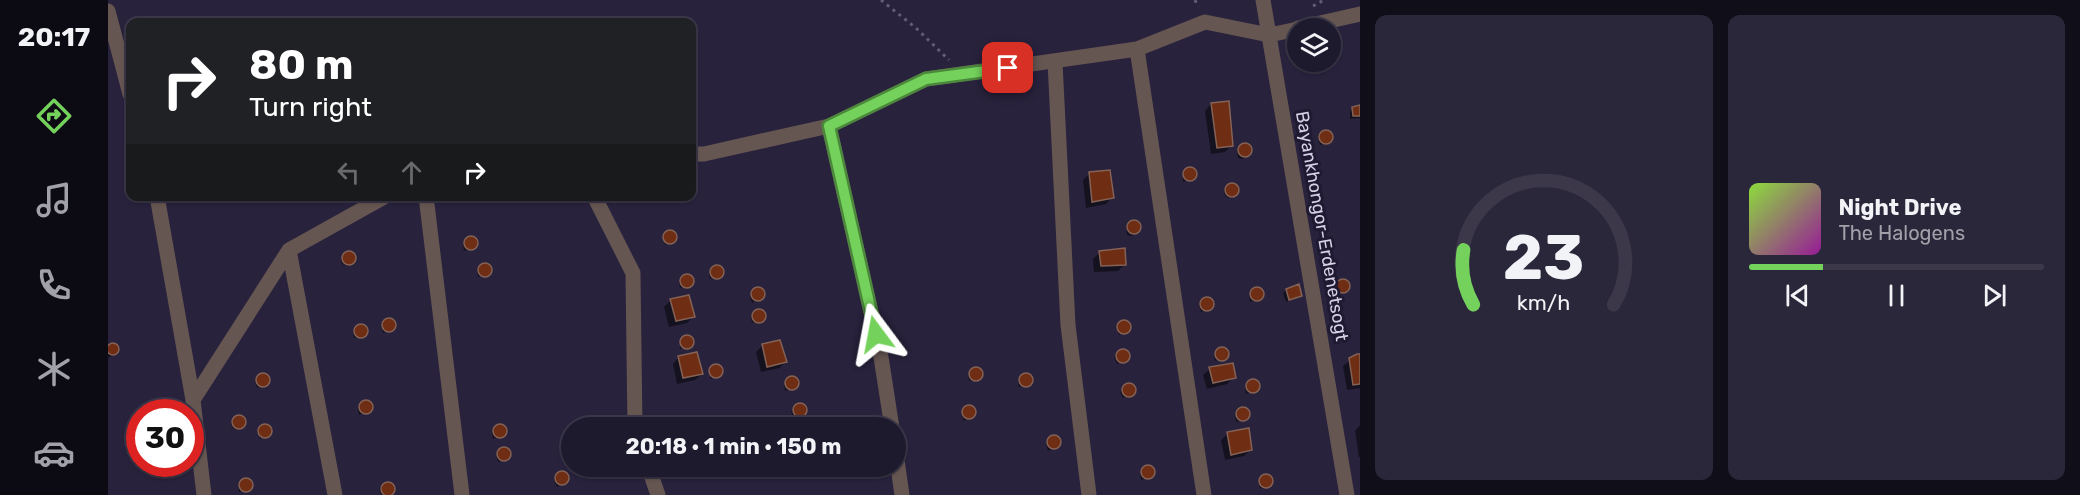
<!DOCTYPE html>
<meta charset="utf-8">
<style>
:root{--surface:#1e1a2e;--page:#2b273a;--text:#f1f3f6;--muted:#a1a1aa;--line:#3c384a;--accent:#74d25c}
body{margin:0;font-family:Rubik,sans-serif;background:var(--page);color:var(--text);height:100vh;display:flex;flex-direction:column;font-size:22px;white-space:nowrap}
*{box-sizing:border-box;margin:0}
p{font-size:20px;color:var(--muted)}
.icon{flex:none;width:33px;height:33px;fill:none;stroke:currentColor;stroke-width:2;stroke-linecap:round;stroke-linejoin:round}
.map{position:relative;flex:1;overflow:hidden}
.side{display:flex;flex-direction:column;gap:15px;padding:15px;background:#100e19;width:720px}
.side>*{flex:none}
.guide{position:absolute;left:18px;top:18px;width:570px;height:183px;border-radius:12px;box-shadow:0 2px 4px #0004,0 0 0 2px var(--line);background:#202124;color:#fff;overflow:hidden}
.controls{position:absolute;left:1179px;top:18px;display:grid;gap:12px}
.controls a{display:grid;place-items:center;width:54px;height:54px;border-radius:50%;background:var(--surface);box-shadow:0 2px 4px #0004,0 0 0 2px var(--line);font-size:30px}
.speed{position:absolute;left:18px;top:399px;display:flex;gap:12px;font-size:30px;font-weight:700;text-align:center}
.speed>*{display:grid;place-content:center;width:78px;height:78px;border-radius:50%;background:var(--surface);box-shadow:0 2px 4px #0004,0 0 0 2px var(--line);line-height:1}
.speed .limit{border:9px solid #d22;background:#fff;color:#111}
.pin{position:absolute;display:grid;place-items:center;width:51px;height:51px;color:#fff;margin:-26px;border-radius:12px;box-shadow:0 3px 9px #0006}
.me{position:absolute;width:66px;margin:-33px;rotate:347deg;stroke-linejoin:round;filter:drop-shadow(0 0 4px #0008)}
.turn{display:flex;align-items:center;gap:21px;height:126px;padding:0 24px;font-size:27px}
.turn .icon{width:78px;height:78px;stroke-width:2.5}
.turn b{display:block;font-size:42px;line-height:51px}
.lanes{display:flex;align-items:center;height:57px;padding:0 24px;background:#0003;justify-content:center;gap:30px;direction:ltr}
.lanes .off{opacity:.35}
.side .widget{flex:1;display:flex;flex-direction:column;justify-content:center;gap:9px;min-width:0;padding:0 21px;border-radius:12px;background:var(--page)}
.side .dial{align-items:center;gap:0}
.dial svg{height:156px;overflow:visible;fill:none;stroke:var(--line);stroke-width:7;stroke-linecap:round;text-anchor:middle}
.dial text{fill:var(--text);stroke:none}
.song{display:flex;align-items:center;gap:18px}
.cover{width:72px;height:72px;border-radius:9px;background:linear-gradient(135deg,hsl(90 70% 55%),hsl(300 70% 35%))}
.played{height:6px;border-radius:3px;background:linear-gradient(90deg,var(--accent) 25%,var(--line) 25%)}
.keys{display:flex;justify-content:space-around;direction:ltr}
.side .tiles{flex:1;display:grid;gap:15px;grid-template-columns:repeat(2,1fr)}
.trip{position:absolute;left:453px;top:417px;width:345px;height:60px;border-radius:30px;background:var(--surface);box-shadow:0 2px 4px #0004,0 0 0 2px var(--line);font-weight:700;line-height:60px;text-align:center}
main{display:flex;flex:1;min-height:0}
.dock{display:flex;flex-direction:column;width:108px;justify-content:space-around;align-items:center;background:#0c0a12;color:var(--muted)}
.dock .icon{width:42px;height:42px}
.dock .selected{color:var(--accent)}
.dock b{font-size:27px;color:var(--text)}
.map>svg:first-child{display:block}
.shadow{fill:#0007}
.building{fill:#6f2d13;stroke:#846256;stroke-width:1.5}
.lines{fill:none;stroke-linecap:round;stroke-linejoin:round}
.path{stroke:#625d75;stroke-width:3;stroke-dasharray:3 4.5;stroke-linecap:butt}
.minor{stroke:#665652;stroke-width:15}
.route-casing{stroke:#4b883c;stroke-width:15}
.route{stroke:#74d25c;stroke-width:10}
.labels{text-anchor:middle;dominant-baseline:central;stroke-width:6;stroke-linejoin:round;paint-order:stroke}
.street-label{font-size:18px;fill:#d5d2e4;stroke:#1f1932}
</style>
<main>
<nav class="dock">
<b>20:17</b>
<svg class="icon selected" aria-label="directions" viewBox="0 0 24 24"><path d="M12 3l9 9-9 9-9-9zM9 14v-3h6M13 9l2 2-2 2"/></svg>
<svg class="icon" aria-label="music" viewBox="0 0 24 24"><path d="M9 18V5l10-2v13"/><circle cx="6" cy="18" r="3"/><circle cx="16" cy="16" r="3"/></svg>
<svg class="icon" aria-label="phone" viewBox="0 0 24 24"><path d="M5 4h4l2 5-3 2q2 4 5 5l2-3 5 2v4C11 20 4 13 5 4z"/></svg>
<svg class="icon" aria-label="climate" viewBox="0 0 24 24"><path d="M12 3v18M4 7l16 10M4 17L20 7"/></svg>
<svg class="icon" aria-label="car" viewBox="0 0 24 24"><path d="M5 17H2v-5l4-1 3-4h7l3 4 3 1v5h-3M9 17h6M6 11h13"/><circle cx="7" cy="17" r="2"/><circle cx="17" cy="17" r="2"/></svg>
</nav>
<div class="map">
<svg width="1252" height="495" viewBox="0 0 1252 495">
<rect width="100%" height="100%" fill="#28223d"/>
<path class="shadow" d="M1103,104L1124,145L1117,152L1103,154L1097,111Z
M1252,107V118L1242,119V111Z
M1221,134L1222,141L1212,145L1210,138Z
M1140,146L1141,153L1135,159L1130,158L1129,151Z
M1085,170L1086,177L1075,182V174Z
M981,174L1004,197L998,204L978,208L975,180Z
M1116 192a6 6 0 1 1 12 0a6 6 0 1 1-12 0Z
M1028,223L1030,230L1024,236L1019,235L1018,228Z
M565,233L567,238L557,245V235Z
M365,240L367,247L356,251L355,245Z
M992,252L1016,265L1010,271L986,272L985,259Z
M233 260a6 6 0 1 1 12 0a6 6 0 1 1-12 0Z
M379,266L381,273L370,277L369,271Z
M611,268L613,275L602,279L601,273Z
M582,277L583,284L572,288L571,282Z
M1238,282L1240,288L1230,294L1227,287Z
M1151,290L1153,297L1142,302L1141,295Z
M1178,290L1192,296L1178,302L1175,293Z
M653,291L655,296L644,303L642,296Z
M563,300L586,316L579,323L561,327L556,307Z
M1102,300L1104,305L1093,312L1091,305Z
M653,312L655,319L644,323L643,317Z
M284,321L285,328L275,333L273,326Z
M1019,323L1021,328L1011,335L1008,328Z
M255,327L257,334L246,338L245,332Z
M582,338L583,345L572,349V342Z
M655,345L678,362L671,368L653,372L648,352Z
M7,346L8,353L0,358V347Z
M1117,350L1118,357L1107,361L1106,355Z
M1017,352L1019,359L1009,364L1006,357Z
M1249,355H1252V388L1239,390L1235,366Z
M571,357L594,374L587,380L569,384L565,364Z
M611,367L613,372L603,379L600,372Z
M1102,369L1126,377L1119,384L1099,389L1095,375Z
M870,370L872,378L861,381L860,375Z
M158,376L160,382L149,388L147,381Z
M921,376L922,384L911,387L910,381Z
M687,380L688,387L677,391L676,385Z
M1147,382L1148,389L1138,394L1137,387Z
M1023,386L1025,392L1015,398L1012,392Z
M260,403L261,411L251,415L250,408Z
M694,406L695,414L685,417L683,411Z
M864,409L866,414L856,421L853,414Z
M1137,411L1139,418L1128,422L1127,415Z
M123 424a6 6 0 1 1 12 0a6 6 0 1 1-12 0Z
M628,419L630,425L628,428H617L621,421Z
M1252,425V457H1251L1247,431Z
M160,427L162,432L152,439L149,432Z
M395,427L396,434L385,439L384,432Z
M1120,434L1143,449L1136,456L1117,460L1113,440Z
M948,439L950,446L940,451L938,444Z
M399,451L400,458L390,462L388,456Z
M1042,469L1044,476L1033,480L1032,474Z
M457,475L459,480L449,487L446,480Z
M1161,477L1162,484L1156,489L1152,488L1150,482Z
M138,480L141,481L142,488L131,492L130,486Z
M271.5 490a5.5 5.5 0 1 1 11 0a5.5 5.5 0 1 1-11 0Z"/>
<path class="building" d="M1121,101L1125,146L1109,148L1103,103Z
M1252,105V116H1245L1244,107Z
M1211 137a7 7 0 1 1 14 0a7 7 0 1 1-14 0Z
M1130 150a7 7 0 1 1 14 0a7 7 0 1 1-14 0Z
M1075 174a7 7 0 1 1 14 0a7 7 0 1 1-14 0Z
M1002,170L1006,198L984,202L981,172Z
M1117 190a7 7 0 1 1 14 0a7 7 0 1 1-14 0Z
M1019 227a7 7 0 1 1 14 0a7 7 0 1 1-14 0Z
M555 237a7 7 0 1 1 14 0a7 7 0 1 1-14 0Z
M356 243a7 7 0 1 1 14 0a7 7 0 1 1-14 0Z
M1017,248L1018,265L993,266L991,251Z
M234 258a7 7 0 1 1 14 0a7 7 0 1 1-14 0Z
M370 270a7 7 0 1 1 14 0a7 7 0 1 1-14 0Z
M602 272a7 7 0 1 1 14 0a7 7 0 1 1-14 0Z
M572 281a7 7 0 1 1 14 0a7 7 0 1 1-14 0Z
M1228 286a7 7 0 1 1 14 0a7 7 0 1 1-14 0Z
M1191,284L1194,296L1181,300L1178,289Z
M643 294a7 7 0 1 1 14 0a7 7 0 1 1-14 0Z
M1142 294a7 7 0 1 1 14 0a7 7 0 1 1-14 0Z
M581,295L587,317L568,321L562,299Z
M1092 304a7 7 0 1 1 14 0a7 7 0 1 1-14 0Z
M644 316a7 7 0 1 1 14 0a7 7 0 1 1-14 0Z
M274 325a7 7 0 1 1 14 0a7 7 0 1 1-14 0Z
M1009 327a7 7 0 1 1 14 0a7 7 0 1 1-14 0Z
M246 331a7 7 0 1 1 14 0a7 7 0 1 1-14 0Z
M572 342a7 7 0 1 1 14 0a7 7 0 1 1-14 0Z
M672,340L679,362L659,367L654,344Z
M-1 349a6 6 0 1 1 12 0a6 6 0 1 1-12 0Z
M1107 354a7 7 0 1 1 14 0a7 7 0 1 1-14 0Z
M1008 356a7 7 0 1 1 14 0a7 7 0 1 1-14 0Z
M589,352L595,374L575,378L570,356Z
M1249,354H1252V384L1245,385L1241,358Z
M1125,363L1128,378L1105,383L1101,367Z
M601 371a7 7 0 1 1 14 0a7 7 0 1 1-14 0Z
M861 374a7 7 0 1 1 14 0a7 7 0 1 1-14 0Z
M911 380a7 7 0 1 1 14 0a7 7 0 1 1-14 0Z
M148 380a7 7 0 1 1 14 0a7 7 0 1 1-14 0Z
M677 383a7 7 0 1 1 14 0a7 7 0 1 1-14 0Z
M1138 386a7 7 0 1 1 14 0a7 7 0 1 1-14 0Z
M1014 390a7 7 0 1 1 14 0a7 7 0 1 1-14 0Z
M251 407a7 7 0 1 1 14 0a7 7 0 1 1-14 0Z
M685 410a7 7 0 1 1 14 0a7 7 0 1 1-14 0Z
M854 412a7 7 0 1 1 14 0a7 7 0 1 1-14 0Z
M1128 414a7 7 0 1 1 14 0a7 7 0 1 1-14 0Z
M124 422a7 7 0 1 1 14 0a7 7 0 1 1-14 0Z
M620 422a6 6 0 1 1 12 0a6 6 0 1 1-12 0Z
M385 431a7 7 0 1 1 14 0a7 7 0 1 1-14 0Z
M150 431a7 7 0 1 1 14 0a7 7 0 1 1-14 0Z
M1141,428L1144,450L1123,455L1119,432Z
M939 442a7 7 0 1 1 14 0a7 7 0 1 1-14 0Z
M389 454a7 7 0 1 1 14 0a7 7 0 1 1-14 0Z
M1033 472a7 7 0 1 1 14 0a7 7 0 1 1-14 0Z
M447 478a7 7 0 1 1 14 0a7 7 0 1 1-14 0Z
M1151 481a7 7 0 1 1 14 0a7 7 0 1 1-14 0Z
M131 485a7 7 0 1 1 14 0a7 7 0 1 1-14 0Z
M273 489a7 7 0 1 1 14 0a7 7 0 1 1-14 0Z"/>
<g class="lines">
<path class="path" d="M773,0L808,28L841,60
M1087,0L1090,7
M1205,6L1216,0"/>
<path class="minor" d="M1155,0L1239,495
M0,11L22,94
M1190,28L1252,14
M1029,49L1096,495
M947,62L960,325L981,495
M721,126L773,357L784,428
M584,154H596L721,126L818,79L1029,49L1097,22L1161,35L1190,29
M49,196L85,400L96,495
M318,196L354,495
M486,196L525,273L527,428
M181,250L227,495
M85,400L181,250L278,196
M788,453L794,495
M540,466L550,495"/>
</g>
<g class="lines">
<g class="route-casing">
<path id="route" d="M768,334L721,126L818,79L900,68"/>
</g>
<use href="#route" class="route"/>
</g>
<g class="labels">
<g class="street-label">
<text transform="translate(1214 226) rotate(80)">Bayankhongor-Erdenetsogt</text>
</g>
</g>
</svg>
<div class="controls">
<a><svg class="icon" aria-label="layers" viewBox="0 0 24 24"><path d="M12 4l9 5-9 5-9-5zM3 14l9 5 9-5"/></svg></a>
</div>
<div class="speed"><div class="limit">30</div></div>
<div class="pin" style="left:900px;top:68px;background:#d93025"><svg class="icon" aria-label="arrive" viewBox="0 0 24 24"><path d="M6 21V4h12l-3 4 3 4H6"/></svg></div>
<svg class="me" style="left:768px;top:334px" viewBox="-20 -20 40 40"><path d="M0-17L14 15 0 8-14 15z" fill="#74d25c" stroke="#fff" stroke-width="4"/></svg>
<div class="trip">20:18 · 1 min · 150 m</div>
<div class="guide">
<div class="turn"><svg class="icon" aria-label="right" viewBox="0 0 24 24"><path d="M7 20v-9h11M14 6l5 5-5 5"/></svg><div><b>80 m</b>Turn right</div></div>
<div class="lanes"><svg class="icon off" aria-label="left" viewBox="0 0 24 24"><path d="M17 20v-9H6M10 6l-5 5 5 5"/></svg><svg class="icon off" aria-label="ahead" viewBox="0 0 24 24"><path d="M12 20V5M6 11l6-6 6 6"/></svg><svg class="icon" aria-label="right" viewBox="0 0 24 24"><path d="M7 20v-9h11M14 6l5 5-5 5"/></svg></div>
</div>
</div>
<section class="side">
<div class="tiles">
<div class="widget dial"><svg viewBox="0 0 100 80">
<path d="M14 69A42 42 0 1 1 86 69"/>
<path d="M14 69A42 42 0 0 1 9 41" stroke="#74d25c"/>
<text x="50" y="56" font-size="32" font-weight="700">23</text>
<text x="50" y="72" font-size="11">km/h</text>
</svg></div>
<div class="widget">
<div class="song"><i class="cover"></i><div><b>Night Drive</b><p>The Halogens</p></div></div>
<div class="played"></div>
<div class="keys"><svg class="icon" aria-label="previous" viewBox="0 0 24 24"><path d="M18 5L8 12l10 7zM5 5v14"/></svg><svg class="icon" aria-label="pause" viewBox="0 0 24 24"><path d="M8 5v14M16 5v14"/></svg><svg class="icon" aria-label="next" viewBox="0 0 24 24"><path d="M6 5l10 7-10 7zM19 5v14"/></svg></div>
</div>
</div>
</section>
</main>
